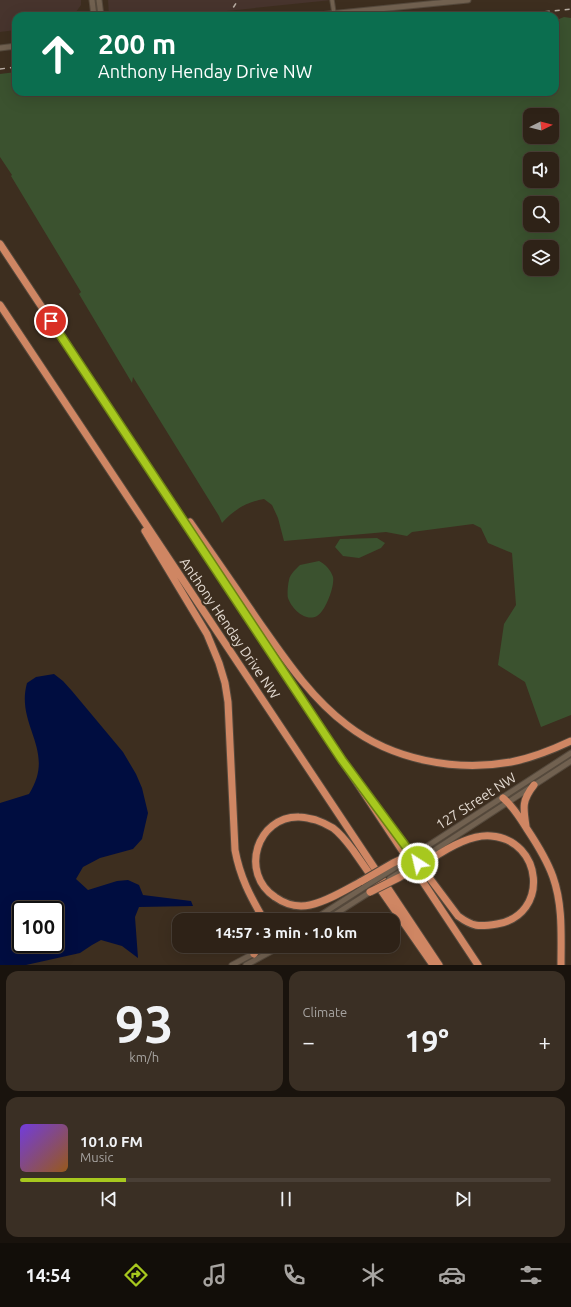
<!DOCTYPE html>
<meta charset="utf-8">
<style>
:root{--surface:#2e2217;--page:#3a2f24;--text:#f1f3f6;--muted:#a7a4a1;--line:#493f36;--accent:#a7c81e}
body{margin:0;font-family:Ubuntu,sans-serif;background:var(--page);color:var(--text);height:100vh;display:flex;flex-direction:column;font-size:15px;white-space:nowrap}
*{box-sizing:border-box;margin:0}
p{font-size:13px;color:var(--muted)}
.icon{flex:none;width:22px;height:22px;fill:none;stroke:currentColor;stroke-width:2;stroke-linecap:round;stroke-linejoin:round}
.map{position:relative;height:965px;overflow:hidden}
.side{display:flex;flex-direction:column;gap:6px;padding:6px;background:#19130d;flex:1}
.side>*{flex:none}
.banner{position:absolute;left:12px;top:12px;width:547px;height:84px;border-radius:12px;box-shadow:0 4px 16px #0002,0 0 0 1px var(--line);background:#0b6e4f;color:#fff;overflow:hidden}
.needle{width:26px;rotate:84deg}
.tools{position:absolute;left:523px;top:108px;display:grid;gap:8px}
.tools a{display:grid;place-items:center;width:36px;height:36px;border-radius:8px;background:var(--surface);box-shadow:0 4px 16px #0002,0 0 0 1px var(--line);font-size:20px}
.speed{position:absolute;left:12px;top:901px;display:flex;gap:8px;font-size:20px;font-weight:700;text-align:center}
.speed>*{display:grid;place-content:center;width:52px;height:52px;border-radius:50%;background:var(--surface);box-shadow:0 4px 16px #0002,0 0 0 1px var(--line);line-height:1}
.speed .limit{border:2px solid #111;border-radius:6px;background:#fff;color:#111}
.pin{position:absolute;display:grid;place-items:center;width:34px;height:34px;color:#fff;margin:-17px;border:2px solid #fff;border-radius:50%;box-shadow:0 1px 4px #0007}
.me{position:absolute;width:44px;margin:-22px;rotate:325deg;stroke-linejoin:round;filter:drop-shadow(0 0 3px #0008)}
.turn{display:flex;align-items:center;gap:14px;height:84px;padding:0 20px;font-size:18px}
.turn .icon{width:52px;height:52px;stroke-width:2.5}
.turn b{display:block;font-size:28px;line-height:34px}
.big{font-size:30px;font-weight:600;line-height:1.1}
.side .card{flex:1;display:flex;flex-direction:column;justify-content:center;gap:6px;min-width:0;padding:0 14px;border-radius:12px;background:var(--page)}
.side .dial{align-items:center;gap:0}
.dial b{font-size:52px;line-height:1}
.song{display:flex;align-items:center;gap:12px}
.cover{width:48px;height:48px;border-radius:6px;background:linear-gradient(135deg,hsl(260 70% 55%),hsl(30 70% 35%))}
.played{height:4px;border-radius:2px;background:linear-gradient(90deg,var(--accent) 20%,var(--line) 20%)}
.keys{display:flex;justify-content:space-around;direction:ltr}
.heat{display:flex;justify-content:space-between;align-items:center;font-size:22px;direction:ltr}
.side .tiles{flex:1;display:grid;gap:6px;grid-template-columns:1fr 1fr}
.card:last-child{grid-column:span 2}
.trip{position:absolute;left:172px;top:913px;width:228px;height:40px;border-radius:12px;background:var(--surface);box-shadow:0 4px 16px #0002,0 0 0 1px var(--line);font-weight:600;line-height:40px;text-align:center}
.dock{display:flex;height:64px;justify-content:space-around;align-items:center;background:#120e09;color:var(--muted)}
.dock .icon{width:28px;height:28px}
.dock .selected{color:var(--accent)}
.dock b{font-size:18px;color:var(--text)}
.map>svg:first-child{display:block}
.industrial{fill:#47342d}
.green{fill:#3b522f;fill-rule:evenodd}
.water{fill:#000d40;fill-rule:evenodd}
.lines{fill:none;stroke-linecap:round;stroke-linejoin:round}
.street-casing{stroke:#55493c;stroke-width:5.5}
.secondary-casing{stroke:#55493c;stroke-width:7}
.highway-casing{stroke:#55493c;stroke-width:9}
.street{stroke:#716150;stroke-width:3.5}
.secondary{stroke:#716150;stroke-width:5}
.highway{stroke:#cf8663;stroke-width:7}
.rail{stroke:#b9aea4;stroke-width:1.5;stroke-dasharray:5 5;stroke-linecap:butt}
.secondary-bridge-casing{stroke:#55493c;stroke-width:7;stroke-linecap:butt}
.highway-bridge-casing{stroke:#55493c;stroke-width:9;stroke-linecap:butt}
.secondary-bridge{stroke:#716150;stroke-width:5}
.highway-bridge{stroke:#cf8663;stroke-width:7}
.route-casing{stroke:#6d8214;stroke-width:10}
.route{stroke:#a7c81e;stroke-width:7}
.labels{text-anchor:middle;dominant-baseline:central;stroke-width:4;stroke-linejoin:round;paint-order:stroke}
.street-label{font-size:14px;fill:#e3dad1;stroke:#3d2e1f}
</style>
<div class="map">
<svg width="571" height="965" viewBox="0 0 571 965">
<rect width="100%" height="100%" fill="#3d2e1f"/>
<path class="industrial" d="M0,0H81V5L73,16H16V30L0,32Z
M108,0H332L178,16H109Z"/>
<path class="green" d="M564,17L571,18V715L541,727L525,682L498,665L504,624L516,605L512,553L488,543L481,528L473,524L412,532L407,536L386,532L284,541L278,518L272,505L264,499C247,502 233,510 222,523L219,516L133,377L132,383L79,294L81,292L11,176L12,175L0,157V74L16,72V92H555V29H559V19ZM530,115H552V137H530ZM530,159H552V181H530ZM530,203H552V225H530ZM530,247H552V269H530Z
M377,538L385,543L381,548L359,558L343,556L335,547L340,539Z
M319,561C325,564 331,570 333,577C335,586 325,612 317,616C305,622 292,609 288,598C287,594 288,584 289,580C290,574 296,569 300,565Z"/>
<path class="water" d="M54,674L63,681L72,691L123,752L136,774L142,788L148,813L142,839L133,849L100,858L83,867L76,879L88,890L117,881L128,880L139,885L143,895L191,901L193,906L139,907L135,917L138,958L122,946L101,940L92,945L80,953L26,965H0V803L29,794C57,750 15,726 27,683L36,677ZM21,910H55V944H21Z"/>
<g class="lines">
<g class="street-casing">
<path id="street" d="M332,0L334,13"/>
</g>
<g class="secondary-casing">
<path id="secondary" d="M92,0L94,16
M99,0L101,16
M309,16L468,0
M0,48L16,46
M423,849L571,753
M424,857L571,761
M313,920L366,886
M326,920L370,892
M232,965L268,946
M246,965L281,946"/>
</g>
<g class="highway-casing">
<path id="highway" d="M0,244L478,965
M0,305L439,965
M190,522C213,555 236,588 259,622C285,659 311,698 347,725C392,760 456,772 511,762C532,758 552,750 571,741
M145,531L207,634L219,663L225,683L228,702L235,850C240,877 250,896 264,920
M503,798C513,806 520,818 527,829C537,844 547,860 553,877C563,905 561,936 561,965
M386,820L458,916C473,927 479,927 497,924C550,915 543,840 491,836C470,834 446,849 430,860
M526,826C523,807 522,800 534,785
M362,881C345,890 328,901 310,905C297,908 285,904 275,897C239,873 257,816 299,817C305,817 311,819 316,820C322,822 328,825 333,828C341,834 347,842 353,850L433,965
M280,946V947
M254,954L259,946"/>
</g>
<use href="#street" class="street"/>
<use href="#secondary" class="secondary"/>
<use href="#highway" class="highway"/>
<path class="rail" d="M228,16L238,0
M505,16L571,9
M0,69L16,67"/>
<g class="secondary-bridge-casing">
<path id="secondary-bridge" d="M389,879L424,857
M366,886L409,859"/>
</g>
<g class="highway-bridge-casing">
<path id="highway-bridge" d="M362,881L393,863L423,849
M370,892L400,877L430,860"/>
</g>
<use href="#secondary-bridge" class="secondary-bridge"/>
<use href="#highway-bridge" class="highway-bridge"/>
</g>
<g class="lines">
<g class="route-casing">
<path id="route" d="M51,321L342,760L418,863"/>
</g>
<use href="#route" class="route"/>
</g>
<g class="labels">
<g class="street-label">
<text transform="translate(230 628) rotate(56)">Anthony Henday Drive NW</text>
<text transform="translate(476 801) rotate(-33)">127 Street NW</text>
</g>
</g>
</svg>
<div class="tools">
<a><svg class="needle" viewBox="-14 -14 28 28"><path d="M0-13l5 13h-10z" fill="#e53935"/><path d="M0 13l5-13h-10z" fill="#a7a4a1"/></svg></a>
<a><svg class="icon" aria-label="sound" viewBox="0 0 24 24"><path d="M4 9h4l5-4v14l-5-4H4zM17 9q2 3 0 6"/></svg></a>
<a><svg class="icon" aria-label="search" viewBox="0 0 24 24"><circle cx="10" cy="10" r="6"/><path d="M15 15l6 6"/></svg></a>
<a><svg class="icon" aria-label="layers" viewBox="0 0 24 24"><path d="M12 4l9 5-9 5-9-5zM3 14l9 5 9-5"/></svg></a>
</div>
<div class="speed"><div class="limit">100</div></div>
<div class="pin" style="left:51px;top:321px;background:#d93025"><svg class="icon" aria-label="arrive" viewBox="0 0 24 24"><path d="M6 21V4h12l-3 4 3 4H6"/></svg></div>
<svg class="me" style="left:418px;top:863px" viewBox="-20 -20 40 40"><circle r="17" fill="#a7c81e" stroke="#fff" stroke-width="3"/><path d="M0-11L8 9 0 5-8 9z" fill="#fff"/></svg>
<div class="trip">14:57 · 3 min · 1.0 km</div>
<div class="banner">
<div class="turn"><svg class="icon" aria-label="ahead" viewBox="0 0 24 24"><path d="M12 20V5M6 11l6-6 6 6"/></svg><div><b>200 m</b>Anthony Henday Drive NW</div></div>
</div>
</div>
<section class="side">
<div class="tiles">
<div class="card dial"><b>93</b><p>km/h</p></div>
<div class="card"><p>Climate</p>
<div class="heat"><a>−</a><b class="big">19°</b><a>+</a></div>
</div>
<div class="card">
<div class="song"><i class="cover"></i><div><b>101.0 FM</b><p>Music</p></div></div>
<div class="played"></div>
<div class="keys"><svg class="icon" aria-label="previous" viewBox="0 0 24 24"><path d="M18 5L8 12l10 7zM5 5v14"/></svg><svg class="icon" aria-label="pause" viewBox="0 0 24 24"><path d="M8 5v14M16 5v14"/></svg><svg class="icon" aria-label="next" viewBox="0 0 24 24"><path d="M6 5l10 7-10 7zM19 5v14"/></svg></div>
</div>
</div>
</section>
<nav class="dock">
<b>14:54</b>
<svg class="icon selected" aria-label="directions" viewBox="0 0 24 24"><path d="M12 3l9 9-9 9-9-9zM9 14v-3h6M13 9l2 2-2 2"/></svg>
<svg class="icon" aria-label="music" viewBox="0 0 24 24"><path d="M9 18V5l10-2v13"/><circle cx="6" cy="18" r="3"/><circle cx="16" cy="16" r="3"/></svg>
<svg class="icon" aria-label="phone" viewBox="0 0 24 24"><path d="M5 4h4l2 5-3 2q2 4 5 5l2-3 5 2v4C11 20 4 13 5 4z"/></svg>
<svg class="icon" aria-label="climate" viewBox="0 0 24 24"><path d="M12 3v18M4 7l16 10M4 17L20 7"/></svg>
<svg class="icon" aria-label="car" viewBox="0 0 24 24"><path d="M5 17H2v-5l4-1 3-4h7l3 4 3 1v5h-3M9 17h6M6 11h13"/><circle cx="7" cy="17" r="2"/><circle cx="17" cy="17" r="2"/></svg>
<svg class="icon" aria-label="filters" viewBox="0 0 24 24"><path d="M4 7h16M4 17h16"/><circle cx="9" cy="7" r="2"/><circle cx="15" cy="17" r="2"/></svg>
</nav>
